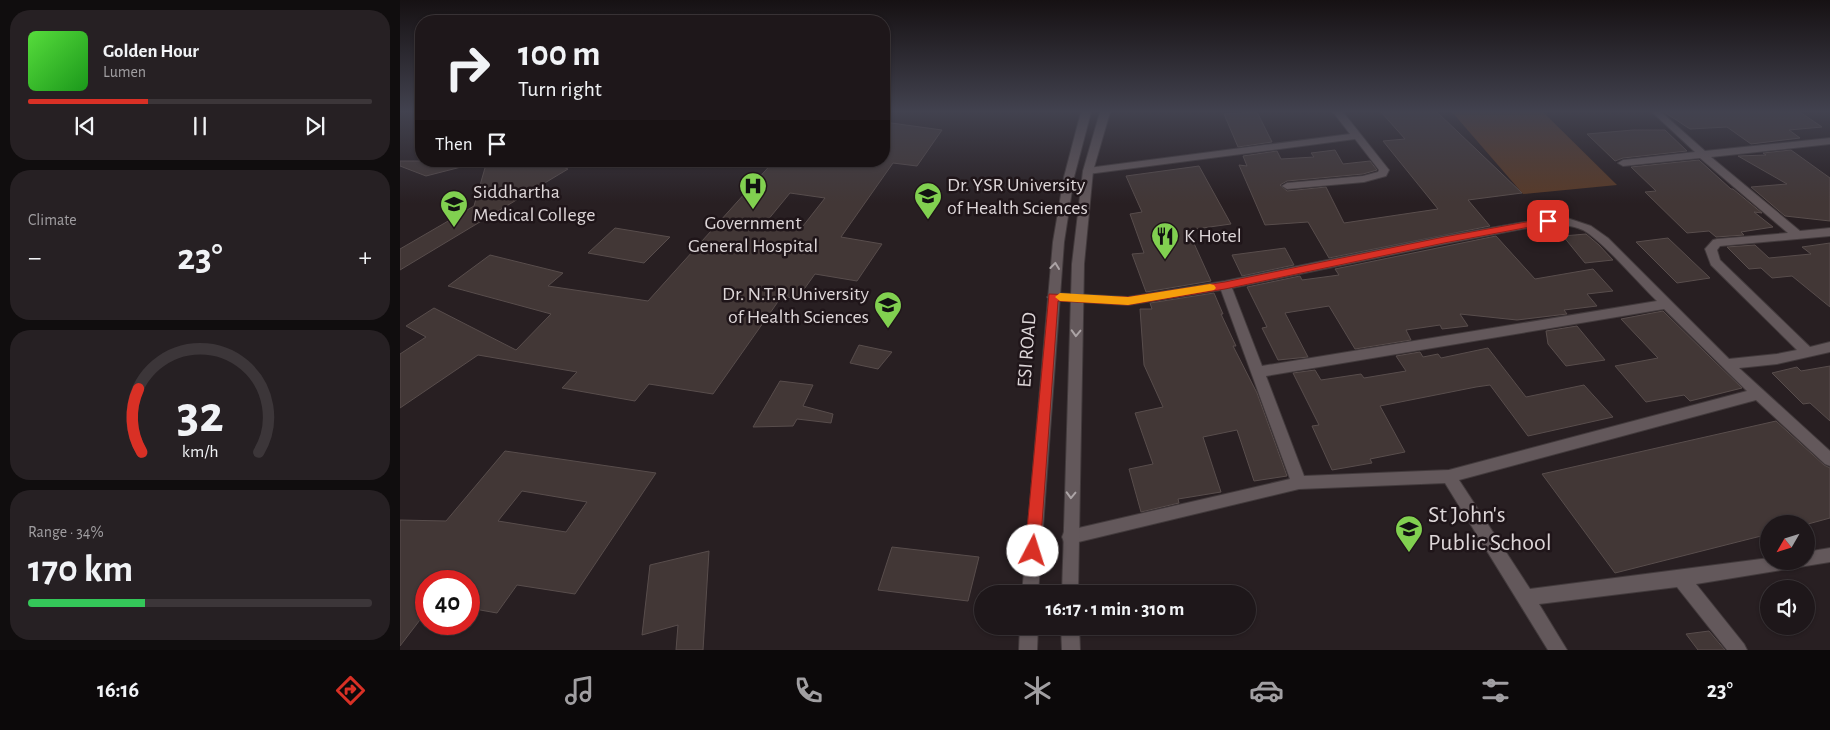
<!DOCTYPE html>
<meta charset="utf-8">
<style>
:root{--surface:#1e171a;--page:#262023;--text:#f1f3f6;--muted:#a19fa2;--line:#3c3639;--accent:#d93025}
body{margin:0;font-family:"Alegreya Sans",sans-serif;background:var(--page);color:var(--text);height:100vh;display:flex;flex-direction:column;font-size:19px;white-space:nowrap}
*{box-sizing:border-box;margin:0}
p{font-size:16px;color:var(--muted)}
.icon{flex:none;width:28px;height:28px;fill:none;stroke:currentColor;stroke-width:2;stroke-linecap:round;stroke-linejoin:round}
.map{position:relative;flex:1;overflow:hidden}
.panel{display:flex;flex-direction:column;gap:10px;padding:10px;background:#100d0e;width:400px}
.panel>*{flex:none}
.hud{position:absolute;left:15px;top:15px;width:475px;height:152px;border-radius:20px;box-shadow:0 1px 4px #0004,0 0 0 1px var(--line);background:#1e171a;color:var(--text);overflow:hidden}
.needle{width:32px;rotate:231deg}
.controls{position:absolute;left:1360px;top:515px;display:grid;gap:10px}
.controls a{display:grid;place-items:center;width:55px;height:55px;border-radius:50%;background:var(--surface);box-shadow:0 1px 4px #0004,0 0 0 1px var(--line);font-size:25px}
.speed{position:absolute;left:15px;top:570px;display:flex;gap:10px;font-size:25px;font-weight:700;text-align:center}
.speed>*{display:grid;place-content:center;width:65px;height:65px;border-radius:50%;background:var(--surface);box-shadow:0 1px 4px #0004,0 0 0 1px var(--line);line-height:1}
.speed .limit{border:8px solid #d22;background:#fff;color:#111}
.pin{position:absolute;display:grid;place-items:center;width:42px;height:42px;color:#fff;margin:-21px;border-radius:10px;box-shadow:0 2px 8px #0006}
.me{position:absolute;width:55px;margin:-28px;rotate:5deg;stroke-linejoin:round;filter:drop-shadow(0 0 4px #0008)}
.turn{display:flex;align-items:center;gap:18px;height:105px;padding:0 20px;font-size:22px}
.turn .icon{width:65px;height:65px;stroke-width:2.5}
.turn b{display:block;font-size:35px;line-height:42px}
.then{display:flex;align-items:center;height:48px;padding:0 20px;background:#0003;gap:10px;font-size:19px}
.big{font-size:38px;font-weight:700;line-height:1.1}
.panel .widget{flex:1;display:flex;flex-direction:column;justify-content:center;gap:8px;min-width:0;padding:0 18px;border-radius:20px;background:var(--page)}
.panel .dial{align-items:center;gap:0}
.dial svg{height:130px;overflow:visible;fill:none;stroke:var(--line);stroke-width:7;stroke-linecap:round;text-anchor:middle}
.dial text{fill:var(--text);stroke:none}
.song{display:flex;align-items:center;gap:15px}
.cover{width:60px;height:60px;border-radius:8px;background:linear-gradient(135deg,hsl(110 70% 55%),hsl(120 70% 35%))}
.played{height:5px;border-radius:2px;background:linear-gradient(90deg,var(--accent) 35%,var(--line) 35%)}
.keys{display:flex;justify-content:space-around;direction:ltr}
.heat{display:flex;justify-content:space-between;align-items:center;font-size:28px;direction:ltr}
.charge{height:8px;border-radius:4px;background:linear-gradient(90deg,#34c759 34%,var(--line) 0)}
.trip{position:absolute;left:574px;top:585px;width:282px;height:50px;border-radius:25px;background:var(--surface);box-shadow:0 1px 4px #0004,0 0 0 1px var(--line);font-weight:700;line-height:50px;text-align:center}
.tabs{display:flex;height:80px;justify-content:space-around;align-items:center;background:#0c090a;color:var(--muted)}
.tabs .icon{width:35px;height:35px}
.tabs .current{color:var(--accent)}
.tabs b{font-size:22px;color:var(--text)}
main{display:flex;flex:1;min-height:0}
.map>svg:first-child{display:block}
.green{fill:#593a27}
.building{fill:#423736;stroke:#584d4c;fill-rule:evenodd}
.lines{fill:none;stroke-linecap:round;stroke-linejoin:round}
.minor-casing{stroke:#423a3c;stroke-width:2}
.tertiary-casing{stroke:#423a3c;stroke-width:2}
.minor{fill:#63585b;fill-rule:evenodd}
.tertiary{fill:#63585b;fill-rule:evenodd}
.oneway{stroke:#aca4a6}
.route{fill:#d93025;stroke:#8d1f18}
.slow{fill:#f59e0b}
.labels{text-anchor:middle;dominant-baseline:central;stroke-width:5;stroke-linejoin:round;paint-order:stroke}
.poi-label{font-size:20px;fill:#ddd6d8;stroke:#1f1519;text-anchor:start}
.street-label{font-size:20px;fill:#ddd6d8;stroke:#1f1519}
.near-poi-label{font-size:24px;fill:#ddd6d8;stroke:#1f1519;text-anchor:start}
</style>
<main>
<section class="panel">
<div class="widget">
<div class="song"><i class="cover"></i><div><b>Golden Hour</b><p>Lumen</p></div></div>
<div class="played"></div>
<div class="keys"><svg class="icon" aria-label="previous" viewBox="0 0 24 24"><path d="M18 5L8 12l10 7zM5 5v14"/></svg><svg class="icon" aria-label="pause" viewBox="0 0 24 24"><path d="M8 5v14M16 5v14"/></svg><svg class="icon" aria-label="next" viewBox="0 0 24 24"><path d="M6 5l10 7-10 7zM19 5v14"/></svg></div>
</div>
<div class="widget"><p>Climate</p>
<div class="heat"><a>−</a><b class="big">23°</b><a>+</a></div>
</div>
<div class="widget dial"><svg viewBox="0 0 100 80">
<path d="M14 69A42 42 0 1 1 86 69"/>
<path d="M14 69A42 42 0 0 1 12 30" stroke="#d93025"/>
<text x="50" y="56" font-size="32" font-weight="700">32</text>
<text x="50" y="72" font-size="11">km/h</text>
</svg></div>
<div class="widget"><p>Range · 34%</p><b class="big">170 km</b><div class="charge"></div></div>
</section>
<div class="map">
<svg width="1430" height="650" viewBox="0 0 1430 650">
<rect width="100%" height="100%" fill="#281f22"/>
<path class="green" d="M1052,112H1143L1217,185L1123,194Z"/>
<path class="building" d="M857,112L872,142L838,147L824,114Z
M981,112H1037L1122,193L1068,200L1090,226L929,258L908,222L865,225L839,165L847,166L843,156L877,151L881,159L914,157L911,153L935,150L943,164L970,161L977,170L963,174L887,181L880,185L887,191L926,187L944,223L1038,209L983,141L1005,139Z
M1264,112H1400L1422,127L1389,130L1400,138L1351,144L1327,127L1290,129Z
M484,122L542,130L517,166L493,163L441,237L482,244L457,281L415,274L397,299L382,296L313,394L249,384L235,401L162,388L177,372L78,355L0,408V354L26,337L6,326L34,308L116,350L151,314L48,286L90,255L163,273L148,286L248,301L374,161H484ZM390,193L425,198L403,226L367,221Z
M1233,130H1265L1287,151L1223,158L1215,161L1187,134Z
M1391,150L1430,178V221L1385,216L1351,187L1387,184L1338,156L1366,155L1363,153Z
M1299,160L1331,189H1333L1362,213L1354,212L1373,227L1341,232L1344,235L1316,237L1309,231L1287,233L1245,192L1256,191L1231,167Z
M0,161H64L65,166L26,176L0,166Z
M87,161H148L168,169L0,270V249L74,206Z
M799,166L831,224L788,230L811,281L746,292L732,254L744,253L730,214L742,212L726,176Z
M215,228L270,237L244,263L188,253Z
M1186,234L1199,245L1213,260L1185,263L1163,236Z
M1096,236L1135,279L1193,269L1213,291L1187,294L1197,306L1164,310L1167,314L1117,320L1060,314L1068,326L1042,329L1040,325L1006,330L1011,340L955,349L929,306L891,312L885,313L908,357L878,360L862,328L867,327L847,287L900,276L902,280L939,275L935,269Z
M1268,238L1310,278L1277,283L1236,242Z
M1430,243V307L1392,276L1372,278L1361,268L1349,269L1327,247L1355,245L1369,258L1411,254L1402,247Z
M885,248L894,265L842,276L832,255Z
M814,293L823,314H821L836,346H833L857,393L887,476L854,481L837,430L803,437L821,492L778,499L779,503L741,512L729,469L753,464L735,413L763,407L744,365L740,309H752L750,303Z
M1263,311L1310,357L1342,388L1290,401L1284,395L1246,402L1215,366L1258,358L1221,319Z
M1177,326L1205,360L1166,366L1148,344L1146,331Z
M459,345L492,352L478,369L450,363Z
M1088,348L1126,397L1184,385L1213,417L1128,436L1090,385L1076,387L980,406L1005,452L970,459L972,463L932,470L912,426L919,425L893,373L915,370L921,380L961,374L964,378L1006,371L996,356L1020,352L1023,357L1038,354L1041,358Z
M1430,366V421L1410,403L1403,404L1372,373L1397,367L1401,371Z
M380,381L413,385L403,406L433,414L431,423L397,419L393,426L353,427Z
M1376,421L1424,465L1430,468V518L1408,524H1369V534L1215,573L1142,474Z
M105,451L256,473L175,594L117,585L97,613L69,608V581H26V612L0,646V520L46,521ZM122,491L187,502L166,532L98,521Z
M492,547L579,557L568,601L478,590Z
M309,551L303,650H276L278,625L242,635L250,565Z
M1309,631L1325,650H1298L1286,634Z"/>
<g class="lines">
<g class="minor-casing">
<path id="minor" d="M933,112H943L989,170L986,176L964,182L887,189L882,186L887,183L963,176L978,172L979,170L955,139L688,174L683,171L688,168L950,134Z
M1252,112H1261L1305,151L1430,138V144L1311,157L1400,231L1430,228V236L1320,246L1317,250L1320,260L1410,347L1430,342V352L1377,364L1339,368L1430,451V466L1425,464L1356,400L1059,480L1130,589L1369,558V561H1406V552L1430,548V562L1296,584L1344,644L1347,650H1327L1277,587L1139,604L1167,650H1148L1045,483L899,489L670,544L664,542L662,537L664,532L670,530L890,479L821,290L728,305L649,300L647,297L653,293L728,297L825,281L1044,236L1148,218H1167L1191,226L1208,238L1329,359L1377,354L1397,350L1311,265L1305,249L1313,240L1317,239L1388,233L1300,158L1223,166L1218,163L1223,160L1295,152ZM1148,224C1160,224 1171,225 1183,230C1204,242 1238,283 1257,301L862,366L832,288L1044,244ZM1264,309L1347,391L1049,470L904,476L866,376Z"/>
</g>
<g class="tertiary-casing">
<path id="tertiary" d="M681,112H691L674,177L664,242L638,594H622L653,242L664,177Z
M700,112H710L693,171L684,264L678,594H662L672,264L683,171Z
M620,626H638L637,650H619Z
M661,626H679L680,650H662Z"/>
</g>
<use href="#minor" class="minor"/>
<use href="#tertiary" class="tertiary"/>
</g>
<defs><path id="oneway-chevron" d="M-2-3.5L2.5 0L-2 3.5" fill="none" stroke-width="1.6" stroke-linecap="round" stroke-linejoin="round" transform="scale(1.25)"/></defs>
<g class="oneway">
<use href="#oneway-chevron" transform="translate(655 266) rotate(-83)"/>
<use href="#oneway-chevron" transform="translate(676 333) rotate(92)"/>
<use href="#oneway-chevron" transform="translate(671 495) rotate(92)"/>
</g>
<linearGradient id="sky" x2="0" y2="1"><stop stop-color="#161113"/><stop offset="0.55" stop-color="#42424f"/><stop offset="1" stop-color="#42424f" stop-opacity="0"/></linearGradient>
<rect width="1430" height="203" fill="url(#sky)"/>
<path class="route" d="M1148,218L1152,221L1151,223L1044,243L825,289L728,305L658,301L640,551L638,556L633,558L628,556L625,551L649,294L728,297L825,282L1044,237Z"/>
<path class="slow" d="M810,284L814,285L816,288L814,290L728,305L660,301L655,297L660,293L728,297Z"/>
<defs>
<g id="hospital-pin" transform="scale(1.4375)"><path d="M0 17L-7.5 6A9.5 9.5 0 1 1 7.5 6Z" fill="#81d050" stroke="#1f1519"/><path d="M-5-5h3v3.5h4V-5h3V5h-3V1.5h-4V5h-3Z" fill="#111"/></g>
<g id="university-pin" transform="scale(1.4375)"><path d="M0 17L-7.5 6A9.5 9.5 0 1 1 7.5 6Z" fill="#81d050" stroke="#1f1519"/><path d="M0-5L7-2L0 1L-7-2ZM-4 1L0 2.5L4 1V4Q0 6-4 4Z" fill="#111"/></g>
<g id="restaurant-pin" transform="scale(1.4375)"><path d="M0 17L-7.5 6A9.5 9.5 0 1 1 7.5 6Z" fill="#81d050" stroke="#1f1519"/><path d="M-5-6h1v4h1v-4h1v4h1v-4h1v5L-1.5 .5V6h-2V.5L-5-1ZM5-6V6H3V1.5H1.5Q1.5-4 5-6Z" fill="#111"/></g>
<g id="school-pin" transform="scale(1.4375)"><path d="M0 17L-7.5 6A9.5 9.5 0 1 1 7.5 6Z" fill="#81d050" stroke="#1f1519"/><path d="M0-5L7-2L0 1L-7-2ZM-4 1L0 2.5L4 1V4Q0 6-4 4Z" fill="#111"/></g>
</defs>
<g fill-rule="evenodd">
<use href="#hospital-pin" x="353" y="186"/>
<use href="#university-pin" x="528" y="196"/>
<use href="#university-pin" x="54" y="204"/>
<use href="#restaurant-pin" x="765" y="236"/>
<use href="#university-pin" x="488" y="305"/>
<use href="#school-pin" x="1009" y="529"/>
</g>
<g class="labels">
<g class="poi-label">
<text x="547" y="185">Dr. YSR University<tspan x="547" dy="23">of Health Sciences</tspan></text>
<text x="73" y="192">Siddhartha<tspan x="73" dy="23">Medical College</tspan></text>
<text x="353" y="223" text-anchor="middle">Government<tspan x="353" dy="23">General Hospital</tspan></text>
<text x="784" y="236">K Hotel</text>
<text x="469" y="294" text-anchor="end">Dr. N.T.R University<tspan x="469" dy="23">of Health Sciences</tspan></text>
</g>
<g class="street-label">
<text transform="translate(627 350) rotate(-86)">ESI ROAD</text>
</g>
<g class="near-poi-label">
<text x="1028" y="515">St John's<tspan x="1028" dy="28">Public School</tspan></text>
</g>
</g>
</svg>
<div class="controls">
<a><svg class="needle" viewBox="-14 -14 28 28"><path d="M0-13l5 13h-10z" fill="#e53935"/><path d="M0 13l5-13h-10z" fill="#a19fa2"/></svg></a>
<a><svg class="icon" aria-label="sound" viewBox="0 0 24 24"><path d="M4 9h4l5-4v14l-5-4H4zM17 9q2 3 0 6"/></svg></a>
</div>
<div class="speed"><div class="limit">40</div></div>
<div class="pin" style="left:1148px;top:221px;background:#d93025"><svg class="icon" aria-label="arrive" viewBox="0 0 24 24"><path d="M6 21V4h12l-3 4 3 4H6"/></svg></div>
<svg class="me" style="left:633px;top:551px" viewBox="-20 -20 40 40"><circle r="19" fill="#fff"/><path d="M0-13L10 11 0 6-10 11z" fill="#d93025"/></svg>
<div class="trip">16:17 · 1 min · 310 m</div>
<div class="hud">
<div class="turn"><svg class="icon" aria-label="right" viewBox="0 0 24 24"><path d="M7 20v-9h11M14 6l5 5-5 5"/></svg><div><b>100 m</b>Turn right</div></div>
<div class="then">Then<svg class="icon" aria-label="arrive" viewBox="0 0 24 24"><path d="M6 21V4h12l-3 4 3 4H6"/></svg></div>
</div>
</div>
</main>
<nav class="tabs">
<b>16:16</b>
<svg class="icon current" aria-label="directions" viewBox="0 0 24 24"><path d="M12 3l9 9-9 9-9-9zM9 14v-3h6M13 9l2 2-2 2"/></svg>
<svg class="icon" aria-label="music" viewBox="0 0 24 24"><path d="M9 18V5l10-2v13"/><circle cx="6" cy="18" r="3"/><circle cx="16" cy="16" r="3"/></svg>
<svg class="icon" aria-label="phone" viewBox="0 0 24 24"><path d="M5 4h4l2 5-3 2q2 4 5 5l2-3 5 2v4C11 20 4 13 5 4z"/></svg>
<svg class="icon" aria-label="climate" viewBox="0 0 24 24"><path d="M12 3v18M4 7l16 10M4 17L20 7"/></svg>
<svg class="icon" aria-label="car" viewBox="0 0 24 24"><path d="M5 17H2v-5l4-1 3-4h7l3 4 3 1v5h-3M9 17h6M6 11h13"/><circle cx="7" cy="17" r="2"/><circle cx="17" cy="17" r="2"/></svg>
<svg class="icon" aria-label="filters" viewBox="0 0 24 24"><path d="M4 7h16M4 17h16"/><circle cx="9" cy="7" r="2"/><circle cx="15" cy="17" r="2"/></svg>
<b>23°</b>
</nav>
